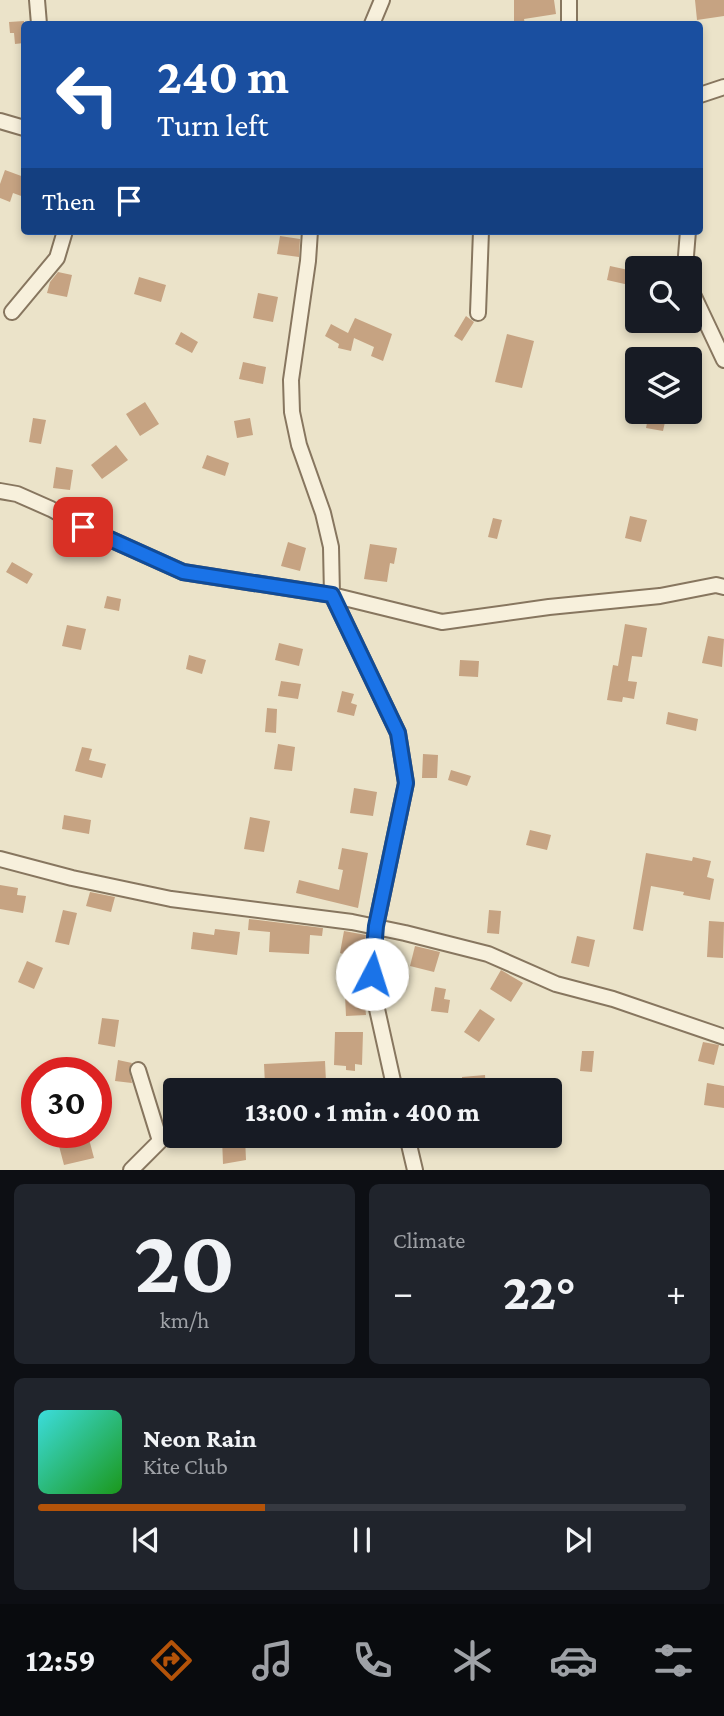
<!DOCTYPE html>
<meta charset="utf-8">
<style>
:root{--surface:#171b24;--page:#20242c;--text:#f1f3f6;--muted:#9ea1a6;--line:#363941;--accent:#b45309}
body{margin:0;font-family:"Crimson Pro",serif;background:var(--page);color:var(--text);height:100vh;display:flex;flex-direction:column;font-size:26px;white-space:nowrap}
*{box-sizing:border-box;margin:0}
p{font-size:23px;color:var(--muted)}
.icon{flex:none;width:38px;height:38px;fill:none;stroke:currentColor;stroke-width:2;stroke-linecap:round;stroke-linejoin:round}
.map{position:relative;height:1170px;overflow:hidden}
.sheet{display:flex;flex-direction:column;gap:14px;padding:14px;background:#0d0f14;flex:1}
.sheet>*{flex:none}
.hud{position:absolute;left:21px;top:21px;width:682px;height:214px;border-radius:7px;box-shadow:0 4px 10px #0003;background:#1a4fa0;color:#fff;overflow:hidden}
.controls{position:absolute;left:625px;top:256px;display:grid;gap:14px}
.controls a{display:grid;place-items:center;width:77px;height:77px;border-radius:7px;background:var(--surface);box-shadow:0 4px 10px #0003;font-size:35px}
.speed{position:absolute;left:21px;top:1057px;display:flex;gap:14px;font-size:35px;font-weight:700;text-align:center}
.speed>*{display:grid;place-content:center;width:91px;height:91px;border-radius:50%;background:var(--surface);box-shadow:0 4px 10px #0003;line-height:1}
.speed .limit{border:10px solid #d22;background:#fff;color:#111}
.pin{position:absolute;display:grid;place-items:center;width:60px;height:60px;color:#fff;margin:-30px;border-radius:14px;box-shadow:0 4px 10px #0006}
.me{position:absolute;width:77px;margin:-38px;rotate:5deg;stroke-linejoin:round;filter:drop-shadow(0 0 5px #0008)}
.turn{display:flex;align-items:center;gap:24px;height:147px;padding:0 21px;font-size:32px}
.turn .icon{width:91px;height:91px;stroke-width:2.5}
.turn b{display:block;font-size:49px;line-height:60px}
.then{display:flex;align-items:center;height:66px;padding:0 21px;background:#0003;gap:14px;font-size:26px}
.big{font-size:52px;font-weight:800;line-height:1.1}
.sheet .tile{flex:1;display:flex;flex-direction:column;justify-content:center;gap:10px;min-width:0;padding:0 24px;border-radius:10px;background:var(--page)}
.sheet .dial{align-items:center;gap:0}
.dial b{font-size:91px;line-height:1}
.song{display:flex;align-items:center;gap:21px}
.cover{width:84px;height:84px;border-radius:10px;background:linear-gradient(135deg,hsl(180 70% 55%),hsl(120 70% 35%))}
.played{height:7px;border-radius:4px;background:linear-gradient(90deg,var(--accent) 35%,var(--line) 35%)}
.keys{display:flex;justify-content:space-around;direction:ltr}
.heat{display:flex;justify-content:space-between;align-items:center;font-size:38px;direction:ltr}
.sheet .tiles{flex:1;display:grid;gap:14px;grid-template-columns:1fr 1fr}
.tile:last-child{grid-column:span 2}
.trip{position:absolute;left:163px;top:1078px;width:399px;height:70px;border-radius:7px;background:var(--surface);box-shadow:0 4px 10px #0003;font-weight:800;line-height:70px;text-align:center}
.dock{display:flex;height:112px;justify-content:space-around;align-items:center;background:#090b0e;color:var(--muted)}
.dock .icon{width:49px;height:49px}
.dock .current{color:var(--accent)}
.dock b{font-size:32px;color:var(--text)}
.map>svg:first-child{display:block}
.building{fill:#c6a382}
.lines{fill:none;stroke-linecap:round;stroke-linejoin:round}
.minor-casing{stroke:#87765f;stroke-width:18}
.minor{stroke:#f7f0dc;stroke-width:14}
.route-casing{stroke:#114b97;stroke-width:18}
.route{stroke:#1a73e8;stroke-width:12}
</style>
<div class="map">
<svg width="724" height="1170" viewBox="0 0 724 1170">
<rect width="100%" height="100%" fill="#ebe3c9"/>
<path class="building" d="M514,0H554L556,14L524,19L525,24H514Z
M695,0H724V16L697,20Z
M24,21V43L15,44L14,33H10L9,22Z
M5,170L24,177V197L13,193L10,202L0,198V184Z
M280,236L300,239L299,257L277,254Z
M610,266L633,271L629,285L607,280Z
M58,272L72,275L67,297L47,293L50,282Z
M139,277L166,285L161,302L134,294Z
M258,293L278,297L273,322L253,318Z
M466,316L474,322L462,341L454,336Z
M355,318L392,334L383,361L371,356L374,347L354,338L351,351L338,348L339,344L325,336L331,324L348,333Z
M181,332L198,342L192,353L175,344Z
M507,334L534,341L522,388L495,382Z
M243,362L266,367L263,384L239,379Z
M145,402L159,424L140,436L126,414Z
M33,418L46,420L41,444L29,442Z
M250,418L253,435L237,438L234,421Z
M648,418L665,422L663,431L646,428Z
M116,445L128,460L102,479L91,465Z
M207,455L229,463L225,476L202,468Z
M56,467L73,470L70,490L53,488Z
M630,516L647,520L641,542L625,538Z
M493,518L502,520L497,539L488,537Z
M288,542L306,548L300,571L281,566Z
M370,544L397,548L394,564L390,563L387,582L364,579Z
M12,562L33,574L27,584L6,572Z
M107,596L121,599L119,611L104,608Z
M625,624L647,628L642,657L632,656L628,681L637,682L634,699L623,697L622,702L607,700L613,665L618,666Z
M67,625L86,629L81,650L62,646Z
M708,636L724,639L722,667L702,663Z
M279,643L303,649L299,666L275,660Z
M189,655L206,660L202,674L186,669Z
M460,660L479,661L478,677L459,676Z
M281,681L301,684L298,699L278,696Z
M342,691L354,694L351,703L357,705L354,716L337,712Z
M267,708L277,709L276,733L265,732Z
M668,712L698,719L696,731L666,724Z
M278,744L295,747L292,771L274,769Z
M82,747L92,749L89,760L106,764L102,778L75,771Z
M423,754L438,755L437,778H422Z
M451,770L471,776L467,786L448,780Z
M354,788L377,792L373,816L350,813Z
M64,815L91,820L89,834L62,829Z
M250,817L270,821L264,852L244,849Z
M530,830L551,835L547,850L526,845Z
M342,848L368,853L358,908L296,893L299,880L339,890L343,870L338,869Z
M646,853L692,861L693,857L711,861L707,877L714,879L710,900L683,895L684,892L651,886L643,931L633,929Z
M0,885L18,888L17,895L26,896L23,913L0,909Z
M90,892L115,897L111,912L86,906Z
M63,910L77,913L69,945L55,942Z
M489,910L501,911L499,934L487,933Z
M249,919L323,928L322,936L310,935L309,954L269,952L270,932L248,930Z
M709,921L724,922L723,958L707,957Z
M215,929L240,932L237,955L191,949L193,932L214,935Z
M344,931L366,935L362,973L366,1015L346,1016L343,954L340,953Z
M577,936L595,940L589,967L571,963Z
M415,946L440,952L434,972L410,966Z
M27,961L43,968L34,989L18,982Z
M501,970L523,983L511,1002L490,989Z
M435,987L446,989L444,999L450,1000L448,1013L431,1011Z
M480,1009L495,1019L479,1042L464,1032Z
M102,1018L119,1020L115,1047L98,1044Z
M335,1032H363L362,1065L355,1064V1071L346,1070V1066L334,1065Z
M703,1042L719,1045L714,1065L698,1061Z
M582,1051H594L592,1072L580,1071Z
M118,1060L132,1063L129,1069L132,1083L115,1081Z
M325,1061L326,1082L265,1085L264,1064Z
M485,1075L486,1090H463L462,1077Z
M707,1083L724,1086V1108L704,1105Z
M245,1137L246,1160L223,1164L222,1138Z
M89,1139L94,1158L64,1165L59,1146Z"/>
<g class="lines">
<g class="minor-casing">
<path id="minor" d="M37,0L39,24
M372,24L382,0
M569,24V0
M700,95L724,87
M0,121L24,128
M310,231L308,261L291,380L292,412L299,445L323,513L331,547L332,595L398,733L406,783L376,926L372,974L377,1009L395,1090
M685,268L688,231
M690,288L724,360
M12,312L57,258L65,231
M478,313L481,231
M0,491L17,494L51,509L83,527L183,572L332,595L442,622L549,607L660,596L716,585L724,587
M0,859L72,878L171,899L352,922L405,933L488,954L556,984L613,999L724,1037
M407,1136L415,1170
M131,1170L160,1141L138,1070"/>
</g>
<use href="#minor" class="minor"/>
</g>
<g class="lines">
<g class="route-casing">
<path id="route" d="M83,527L183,572L332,595L398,733L406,783L376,926L372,974"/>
</g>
<use href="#route" class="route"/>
</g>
</svg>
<div class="controls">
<a><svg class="icon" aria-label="search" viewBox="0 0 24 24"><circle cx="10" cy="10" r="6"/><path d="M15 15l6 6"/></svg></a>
<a><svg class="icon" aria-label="layers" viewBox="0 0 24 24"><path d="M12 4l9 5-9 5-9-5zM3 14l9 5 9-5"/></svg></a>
</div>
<div class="speed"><div class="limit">30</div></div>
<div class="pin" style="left:83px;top:527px;background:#d93025"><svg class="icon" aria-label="arrive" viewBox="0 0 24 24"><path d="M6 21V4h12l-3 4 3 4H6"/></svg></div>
<svg class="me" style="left:372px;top:974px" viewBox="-20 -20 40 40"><circle r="19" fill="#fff"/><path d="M0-13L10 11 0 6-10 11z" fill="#1a73e8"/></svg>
<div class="trip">13:00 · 1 min · 400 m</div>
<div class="hud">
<div class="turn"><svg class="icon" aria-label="left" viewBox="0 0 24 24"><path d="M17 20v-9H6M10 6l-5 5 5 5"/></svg><div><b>240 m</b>Turn left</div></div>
<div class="then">Then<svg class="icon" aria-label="arrive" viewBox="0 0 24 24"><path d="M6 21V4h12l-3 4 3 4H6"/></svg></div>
</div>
</div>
<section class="sheet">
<div class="tiles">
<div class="tile dial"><b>20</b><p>km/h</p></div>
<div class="tile"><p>Climate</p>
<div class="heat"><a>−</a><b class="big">22°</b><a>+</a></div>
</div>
<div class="tile">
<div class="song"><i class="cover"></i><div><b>Neon Rain</b><p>Kite Club</p></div></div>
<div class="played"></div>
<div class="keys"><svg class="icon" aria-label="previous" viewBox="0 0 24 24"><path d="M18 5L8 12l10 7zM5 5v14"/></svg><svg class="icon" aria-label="pause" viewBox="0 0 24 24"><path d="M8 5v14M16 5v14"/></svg><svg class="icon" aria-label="next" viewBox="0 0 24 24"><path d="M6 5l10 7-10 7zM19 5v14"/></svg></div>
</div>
</div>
</section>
<nav class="dock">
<b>12:59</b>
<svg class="icon current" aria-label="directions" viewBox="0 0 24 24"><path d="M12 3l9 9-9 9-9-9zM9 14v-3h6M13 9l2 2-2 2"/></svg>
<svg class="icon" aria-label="music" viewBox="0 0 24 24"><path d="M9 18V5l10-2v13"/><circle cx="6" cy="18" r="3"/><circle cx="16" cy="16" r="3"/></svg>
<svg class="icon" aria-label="phone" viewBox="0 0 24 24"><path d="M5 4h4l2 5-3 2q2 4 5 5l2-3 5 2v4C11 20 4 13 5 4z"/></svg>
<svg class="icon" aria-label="climate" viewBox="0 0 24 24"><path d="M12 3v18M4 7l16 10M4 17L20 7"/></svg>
<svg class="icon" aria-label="car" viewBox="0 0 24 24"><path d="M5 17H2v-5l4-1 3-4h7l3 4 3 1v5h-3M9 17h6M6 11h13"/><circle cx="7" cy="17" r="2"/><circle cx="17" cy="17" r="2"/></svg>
<svg class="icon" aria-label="filters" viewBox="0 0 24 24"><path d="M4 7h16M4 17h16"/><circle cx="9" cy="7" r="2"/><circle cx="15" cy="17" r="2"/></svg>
</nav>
